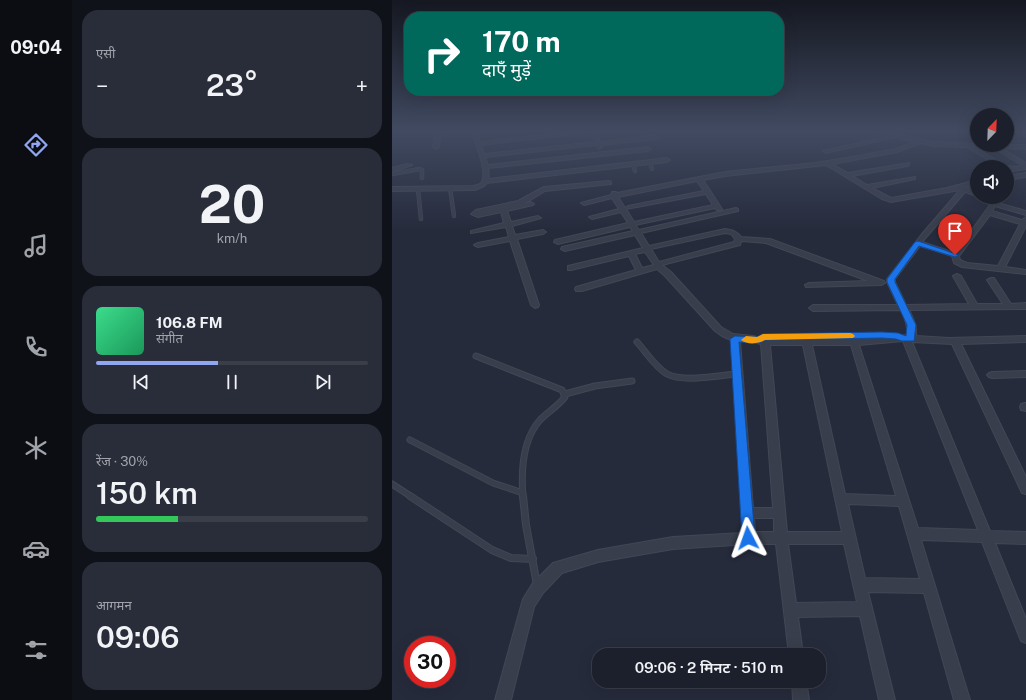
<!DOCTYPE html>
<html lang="hi">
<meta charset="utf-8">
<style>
:root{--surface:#1c202d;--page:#292d39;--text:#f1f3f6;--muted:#a0a3aa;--line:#3a3e49;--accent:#91a6f1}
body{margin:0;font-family:"Public Sans","Noto Sans Devanagari",sans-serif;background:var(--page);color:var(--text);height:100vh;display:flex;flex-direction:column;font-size:15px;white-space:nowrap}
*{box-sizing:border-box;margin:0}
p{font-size:13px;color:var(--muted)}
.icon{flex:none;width:22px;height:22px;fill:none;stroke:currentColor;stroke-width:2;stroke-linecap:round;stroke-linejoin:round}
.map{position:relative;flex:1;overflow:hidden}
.panel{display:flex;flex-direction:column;gap:10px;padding:10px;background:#0f1219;width:320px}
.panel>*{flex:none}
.banner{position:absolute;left:12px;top:12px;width:380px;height:84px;border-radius:16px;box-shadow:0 4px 16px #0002,0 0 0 1px var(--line);background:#00695c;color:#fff;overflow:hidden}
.needle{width:26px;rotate:23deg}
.fabs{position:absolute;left:578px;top:108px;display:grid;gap:8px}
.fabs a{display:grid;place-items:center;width:44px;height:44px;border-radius:50%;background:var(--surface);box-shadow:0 4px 16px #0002,0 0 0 1px var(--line);font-size:20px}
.speed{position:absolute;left:12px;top:636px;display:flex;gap:8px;font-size:20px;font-weight:700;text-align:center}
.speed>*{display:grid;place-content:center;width:52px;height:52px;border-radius:50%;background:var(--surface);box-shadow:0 4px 16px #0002,0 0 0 1px var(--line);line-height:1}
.speed .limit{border:6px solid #d22;background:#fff;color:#111}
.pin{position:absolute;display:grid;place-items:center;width:34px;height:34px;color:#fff;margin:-41px -17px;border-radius:50% 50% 50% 0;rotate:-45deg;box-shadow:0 0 4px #0007}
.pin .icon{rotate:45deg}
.me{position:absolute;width:44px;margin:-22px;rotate:356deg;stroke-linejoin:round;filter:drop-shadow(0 0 3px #0008)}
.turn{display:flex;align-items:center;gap:14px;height:84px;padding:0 12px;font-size:18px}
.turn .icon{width:52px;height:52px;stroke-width:2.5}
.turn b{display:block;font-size:28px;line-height:34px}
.big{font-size:30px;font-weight:600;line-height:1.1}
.panel .card{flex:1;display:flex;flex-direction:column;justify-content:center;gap:6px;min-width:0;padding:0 14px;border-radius:16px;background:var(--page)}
.panel .dial{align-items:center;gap:0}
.dial b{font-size:52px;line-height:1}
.song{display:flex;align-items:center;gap:12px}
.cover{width:48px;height:48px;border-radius:6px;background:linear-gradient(135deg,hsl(150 70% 55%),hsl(150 70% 35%))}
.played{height:4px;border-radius:2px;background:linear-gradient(90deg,var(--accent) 45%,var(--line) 45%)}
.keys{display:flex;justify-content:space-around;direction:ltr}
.heat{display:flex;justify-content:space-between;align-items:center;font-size:22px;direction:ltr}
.charge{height:6px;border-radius:3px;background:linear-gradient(90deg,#34c759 30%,var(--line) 0)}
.trip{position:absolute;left:200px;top:648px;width:234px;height:40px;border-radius:16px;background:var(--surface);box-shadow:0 4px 16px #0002,0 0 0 1px var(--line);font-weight:600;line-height:40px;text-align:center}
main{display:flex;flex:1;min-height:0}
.tabs{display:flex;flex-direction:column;width:72px;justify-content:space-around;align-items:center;background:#0b0d12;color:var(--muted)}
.tabs .icon{width:28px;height:28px}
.tabs .on{color:var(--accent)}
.tabs b{font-size:18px;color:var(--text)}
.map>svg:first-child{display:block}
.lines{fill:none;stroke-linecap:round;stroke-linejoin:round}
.service-far2-casing{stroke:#424755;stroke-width:4.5}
.service-far1-casing{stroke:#424755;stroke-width:7}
.service-casing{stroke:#424755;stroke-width:8}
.minor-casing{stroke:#424755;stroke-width:2}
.service-far2{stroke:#393e4c;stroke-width:3}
.service-far1{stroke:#393e4c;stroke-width:5}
.service{stroke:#393e4c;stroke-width:6}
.minor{fill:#393e4c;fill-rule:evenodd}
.route{fill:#1a73e8;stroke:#114b97}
.slow{fill:#f59e0b}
</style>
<main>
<nav class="tabs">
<b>09:04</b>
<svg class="icon on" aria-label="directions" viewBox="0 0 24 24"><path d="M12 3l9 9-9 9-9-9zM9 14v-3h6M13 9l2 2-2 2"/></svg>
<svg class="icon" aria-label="music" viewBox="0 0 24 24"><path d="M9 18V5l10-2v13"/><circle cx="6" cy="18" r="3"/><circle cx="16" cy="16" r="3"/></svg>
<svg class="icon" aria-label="phone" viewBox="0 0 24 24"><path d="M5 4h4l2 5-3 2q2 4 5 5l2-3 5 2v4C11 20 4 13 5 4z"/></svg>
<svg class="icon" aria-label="climate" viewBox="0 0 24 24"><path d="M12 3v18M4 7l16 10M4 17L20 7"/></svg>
<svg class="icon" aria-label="car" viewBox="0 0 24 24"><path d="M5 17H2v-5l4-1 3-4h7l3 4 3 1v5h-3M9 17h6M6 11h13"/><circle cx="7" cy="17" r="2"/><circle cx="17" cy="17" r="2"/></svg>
<svg class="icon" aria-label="filters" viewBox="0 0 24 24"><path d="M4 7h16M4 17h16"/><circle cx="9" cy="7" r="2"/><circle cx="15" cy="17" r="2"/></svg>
</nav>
<section class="panel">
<div class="card"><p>एसी</p>
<div class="heat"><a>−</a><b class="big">23°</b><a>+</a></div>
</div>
<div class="card dial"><b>20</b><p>km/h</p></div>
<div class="card">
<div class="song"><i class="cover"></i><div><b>106.8 FM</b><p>संगीत</p></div></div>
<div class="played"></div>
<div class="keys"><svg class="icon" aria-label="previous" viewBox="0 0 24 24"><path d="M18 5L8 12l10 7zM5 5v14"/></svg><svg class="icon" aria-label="pause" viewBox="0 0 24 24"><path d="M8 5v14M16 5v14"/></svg><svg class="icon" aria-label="next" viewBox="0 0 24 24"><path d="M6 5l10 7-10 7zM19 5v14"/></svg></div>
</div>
<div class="card"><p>रेंज · 30%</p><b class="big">150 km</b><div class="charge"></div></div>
<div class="card"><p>आगमन</p><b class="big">09:06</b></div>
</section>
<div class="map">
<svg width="634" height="700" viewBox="0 0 634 700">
<rect width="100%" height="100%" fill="#262b3c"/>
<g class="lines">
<g class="service-far2-casing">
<path id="service-far2" d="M258,162L260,169
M241,164L243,171
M0,174L28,169L30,170V178
M58,188L62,216
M26,189L29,219"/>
</g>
<g class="service-far1-casing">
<path id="service-far1" d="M245,342C254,352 263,367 275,374C292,383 327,375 346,374
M84,356L170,390L173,397C166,406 156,412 148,420C130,440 129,472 131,497
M173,394L203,386L240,381
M18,440L101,483L131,493
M0,484L20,497"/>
</g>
<g class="service-casing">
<path id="service" d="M18,496L100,550L119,558L141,559
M131,496L134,525L145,585"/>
</g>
<g class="minor-casing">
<path id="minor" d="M43,132H49L47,147L44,149L41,147Z
M80,132H86L88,142L179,132H198L89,145L92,154L203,142L200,132H205L208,142L264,135L267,137L264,139L209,145L210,147L207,149L204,145L93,157L96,165L256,147L259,149L256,151L96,168L97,179L275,158L278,160L275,162L95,183L92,186L83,190L0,191V187L82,186C84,185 86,185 88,184C98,176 83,143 80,132Z
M484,132H495L542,142L585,144V145H634V149L609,148L634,163V169L621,171L615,170V167H608L575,147L542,146L529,143L505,152L440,164L456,173L517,163V165L515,166L460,176L475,185L523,177V179L480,188L499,198L555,188L585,180V184L573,187L585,192V196L573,192L530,242L560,252H564L598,205L587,197H595L601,201L604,197H610L606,203L634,211V215L603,206L600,211L630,220L634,217V226L613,267L634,270V274L570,267L562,263L560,256L528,246L503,279V282L514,305L577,304L561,276L565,274L569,276L585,304H611L595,280L599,278H602L619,304L634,303V309L517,310C521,318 525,326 524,336L557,338L634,336V342L569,344L634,477V494L630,493L560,344L520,342L598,531L634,532V544L603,543L634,619V643L629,641L590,542L529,540L578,700H562L532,593L476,592L503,700H487L468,616L406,617L411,655H397L384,544H357L281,549L206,562L170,573L151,593L142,607L119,700H103L131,599L141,583L161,563L206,550L281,537L351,533L339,340L330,336L323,331L273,276L265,269L190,291H184L183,289L184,287L244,270L237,256L179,270H176V266L251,248L243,235L173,251L169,249L170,247L241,231L238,227L166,244L162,242L163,240L236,223L229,212L200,219L197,217L227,209L220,198L192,205L189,203L219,195L220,192H224L225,193L333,172L423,163L460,157L504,149L523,142L503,137L434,153L431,151L498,136ZM582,147L602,148L631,166L621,167L614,166ZM434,165L490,199L499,202L568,190L530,234L495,279V282L506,305H421L417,308L421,311L509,310C513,318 516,326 515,335L467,339H372L361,336L341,334L329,327L279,272L270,265L348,245L349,241L374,243L476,281L417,283L413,285L414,287L489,285L493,283L492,281L378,239L349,237C344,231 341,230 333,229L257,246L249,233L346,211V209L344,208L247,230L243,225L323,208L325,210H329L330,209L311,180L333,176ZM305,181L312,191L236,206L233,208L226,197ZM314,194L321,205L242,222L234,209ZM598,215L628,224L606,266L575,263L568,260L567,256ZM333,233L339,234L343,239L342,242L267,262L259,249ZM253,252L262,265L250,268L243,254ZM348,341L361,342L369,344L381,508H361ZM511,341L586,530L526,528L467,345ZM378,345H411L450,532H395ZM420,345H459L504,496L453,494ZM456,504L507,506L528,579L473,578ZM362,518H382V532H363ZM396,544H452L465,602L404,603Z
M633,132H634V136L630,134Z
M15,164L20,165L0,172V168Z
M634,173V177L615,180V176Z
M217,181L219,182V184L153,191L132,204L139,202L142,204L141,205L115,211L119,222L146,216L149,218L120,226L123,235L151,230L154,232L151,234L125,239L147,305L146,307L143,308L139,305L118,241L86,247L82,245L86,243L117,237L114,227L79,233V231L112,223L109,212L86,217L79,214L84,210L126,201L152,187Z
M634,371V377L600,378L597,377L595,375L597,373L600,372Z
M633,403H634V411L629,410L628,407L629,404Z
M400,681H414L417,700H401Z"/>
</g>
<use href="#service-far2" class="service-far2"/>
<use href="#service-far1" class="service-far1"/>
<use href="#service" class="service"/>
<use href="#minor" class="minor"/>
</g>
<linearGradient id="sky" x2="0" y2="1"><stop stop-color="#151821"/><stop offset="0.57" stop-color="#414a61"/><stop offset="1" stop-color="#414a61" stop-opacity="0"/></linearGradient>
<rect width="634" height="230" fill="url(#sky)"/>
<path class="route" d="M526,241L567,255L563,257L527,246L503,279V282L524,325L522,341H510L504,339L490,338L373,340L367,343L347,342L363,538L361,542L356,544L352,542L350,538L338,339L343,336L365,337L371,334L490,332L506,333L514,336L515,325L495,282V279L523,242Z"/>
<path class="slow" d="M458,333L461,334L463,336L461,338L373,340C367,344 355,345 349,340L354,336L365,337L371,334Z"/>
</svg>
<div class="fabs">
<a><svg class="needle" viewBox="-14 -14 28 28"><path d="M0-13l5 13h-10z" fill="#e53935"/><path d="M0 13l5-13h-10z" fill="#a0a3aa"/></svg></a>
<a><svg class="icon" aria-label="sound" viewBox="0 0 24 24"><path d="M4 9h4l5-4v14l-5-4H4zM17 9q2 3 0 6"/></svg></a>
</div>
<div class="speed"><div class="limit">30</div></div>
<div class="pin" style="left:563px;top:255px;background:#d93025"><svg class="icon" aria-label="arrive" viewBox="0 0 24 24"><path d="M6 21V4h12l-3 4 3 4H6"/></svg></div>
<svg class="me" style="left:356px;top:538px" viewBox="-20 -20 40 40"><path d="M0-17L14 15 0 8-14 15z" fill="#1a73e8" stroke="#fff" stroke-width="4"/></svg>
<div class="trip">09:06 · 2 मिनट · 510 m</div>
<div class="banner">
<div class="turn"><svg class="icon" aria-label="right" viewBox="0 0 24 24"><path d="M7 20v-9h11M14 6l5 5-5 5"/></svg><div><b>170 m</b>दाएँ मुड़ें</div></div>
</div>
</div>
</main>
